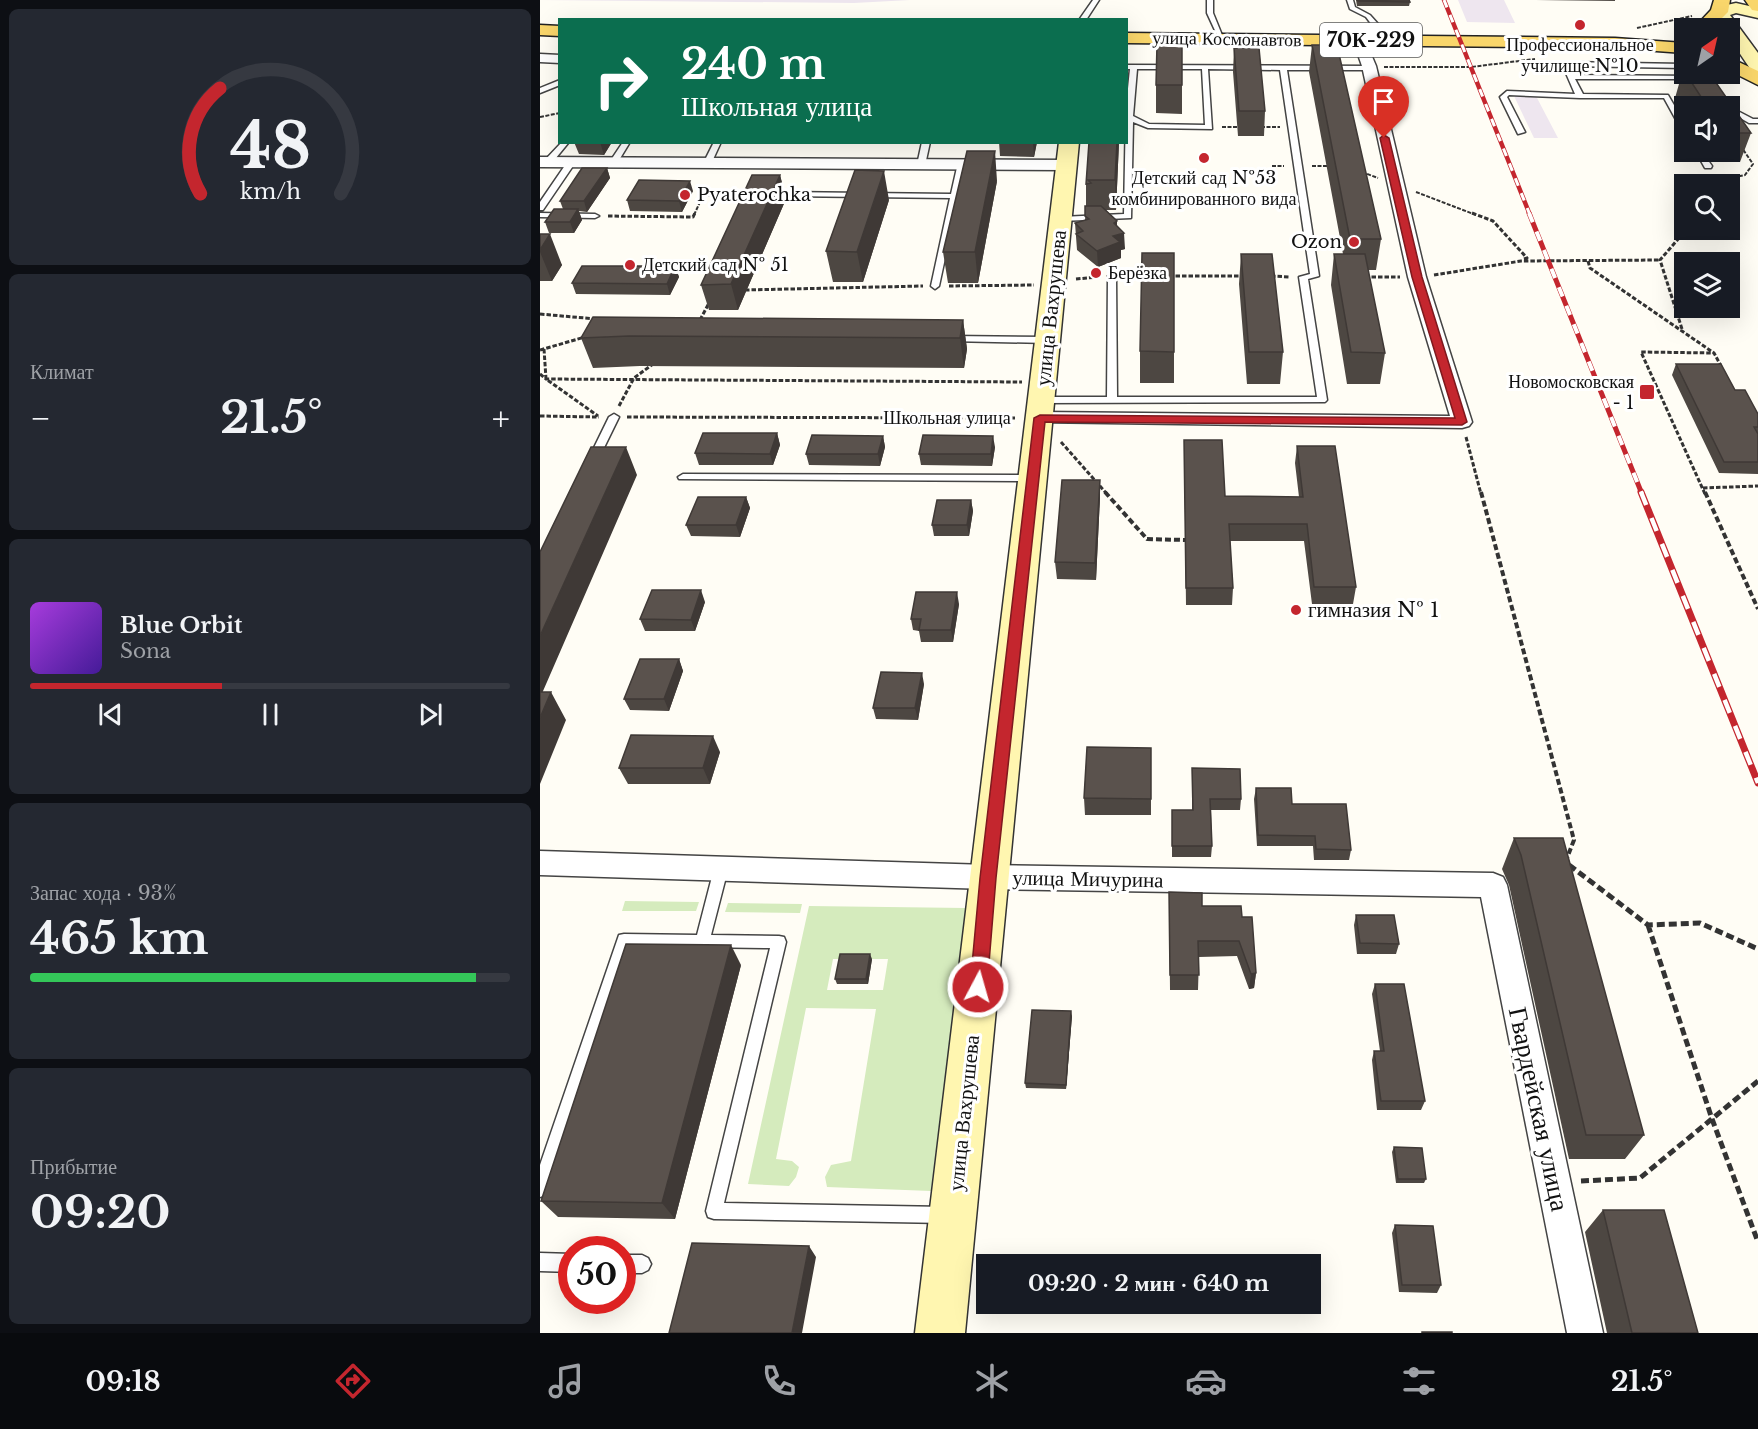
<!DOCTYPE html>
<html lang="ru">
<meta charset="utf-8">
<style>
:root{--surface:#171b24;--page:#242831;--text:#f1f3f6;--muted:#9ea1a6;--line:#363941;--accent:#c4262e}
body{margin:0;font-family:"Libre Baskerville",serif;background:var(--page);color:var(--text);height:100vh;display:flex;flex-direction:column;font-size:22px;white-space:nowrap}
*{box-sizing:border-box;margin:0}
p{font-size:20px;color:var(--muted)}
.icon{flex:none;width:33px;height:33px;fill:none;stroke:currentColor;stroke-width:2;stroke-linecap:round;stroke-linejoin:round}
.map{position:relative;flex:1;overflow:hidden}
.details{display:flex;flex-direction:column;gap:9px;padding:9px;background:#0d0f14;width:540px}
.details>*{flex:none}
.hud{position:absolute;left:18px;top:18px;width:570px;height:126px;border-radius:0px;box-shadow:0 6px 24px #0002;background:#0b6e4f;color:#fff;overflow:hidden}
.needle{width:39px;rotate:34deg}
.controls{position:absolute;left:1134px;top:18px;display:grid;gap:12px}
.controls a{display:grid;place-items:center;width:66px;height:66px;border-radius:0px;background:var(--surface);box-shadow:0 6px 24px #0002;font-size:30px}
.speed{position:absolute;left:18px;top:1236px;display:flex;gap:12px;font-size:30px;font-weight:700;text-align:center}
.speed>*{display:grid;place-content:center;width:78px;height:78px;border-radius:50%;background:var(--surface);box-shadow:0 6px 24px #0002;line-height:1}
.speed .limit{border:9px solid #d22;background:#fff;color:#111}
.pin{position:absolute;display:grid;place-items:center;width:51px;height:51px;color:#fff;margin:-62px -26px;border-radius:50% 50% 50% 0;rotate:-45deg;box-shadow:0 0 6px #0007}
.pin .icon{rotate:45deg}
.me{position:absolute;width:66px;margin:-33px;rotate:6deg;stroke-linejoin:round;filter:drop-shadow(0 0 4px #0008)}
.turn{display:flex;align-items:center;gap:21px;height:126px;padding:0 24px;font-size:27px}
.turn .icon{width:78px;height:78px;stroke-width:2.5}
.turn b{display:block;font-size:42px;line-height:51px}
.big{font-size:45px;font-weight:800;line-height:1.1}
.details .tile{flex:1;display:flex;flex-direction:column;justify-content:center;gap:9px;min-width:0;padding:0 21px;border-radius:9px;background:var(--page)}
.details .dial{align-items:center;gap:0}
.dial svg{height:156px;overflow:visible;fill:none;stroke:var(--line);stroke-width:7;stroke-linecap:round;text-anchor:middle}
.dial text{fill:var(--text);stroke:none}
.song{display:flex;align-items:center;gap:18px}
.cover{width:72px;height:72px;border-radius:9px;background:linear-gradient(135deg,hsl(280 70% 55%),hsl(260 70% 35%))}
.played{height:6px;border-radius:3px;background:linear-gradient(90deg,var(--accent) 40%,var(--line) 40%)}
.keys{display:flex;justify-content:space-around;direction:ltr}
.heat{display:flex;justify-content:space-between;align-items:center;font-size:33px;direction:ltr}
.charge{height:9px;border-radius:4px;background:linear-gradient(90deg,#34c759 93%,var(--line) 0)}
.trip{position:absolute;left:436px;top:1254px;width:345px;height:60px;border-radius:0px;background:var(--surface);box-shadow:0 6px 24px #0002;font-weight:800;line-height:60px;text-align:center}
.dock{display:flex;height:96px;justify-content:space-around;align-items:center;background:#090b0e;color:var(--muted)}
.dock .icon{width:42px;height:42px}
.dock .current{color:var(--accent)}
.dock b{font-size:27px;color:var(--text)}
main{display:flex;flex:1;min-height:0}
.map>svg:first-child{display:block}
.industrial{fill:#eee6ef}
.green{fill:#d5ebbd;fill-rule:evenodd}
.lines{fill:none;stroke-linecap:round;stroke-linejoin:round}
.service-casing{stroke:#444;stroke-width:3}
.minor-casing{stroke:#444;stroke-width:3}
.secondary-casing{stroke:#333;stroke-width:3}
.primary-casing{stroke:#222;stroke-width:3}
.path-far3{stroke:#333;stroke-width:2;stroke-dasharray:4 1.5;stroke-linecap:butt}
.path-far2{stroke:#333;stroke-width:3;stroke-dasharray:4.5 2;stroke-linecap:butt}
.path-far1{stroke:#333;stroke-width:4;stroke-dasharray:6 3;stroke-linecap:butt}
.path{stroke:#333;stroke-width:5;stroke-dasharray:8 4;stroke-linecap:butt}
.service{fill:#fff;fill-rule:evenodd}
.minor{fill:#fff;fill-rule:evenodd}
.secondary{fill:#fff6b0;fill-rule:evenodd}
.primary{fill:#f9d66b;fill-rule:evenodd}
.rail-far2-casing{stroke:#c4262e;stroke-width:4.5}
.rail-far1-casing{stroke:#c4262e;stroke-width:5}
.rail-casing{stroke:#c4262e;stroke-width:7}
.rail-far2{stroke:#fff;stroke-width:3;stroke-dasharray:8;stroke-linecap:butt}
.rail-far1{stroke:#fff;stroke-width:4;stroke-dasharray:10;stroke-linecap:butt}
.rail{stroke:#fff;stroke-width:4.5;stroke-dasharray:14;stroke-linecap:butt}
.wall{fill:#4d4742}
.shaded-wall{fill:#3f3936}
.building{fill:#5a524d;stroke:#3f3936;stroke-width:1.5}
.route{fill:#c4262e;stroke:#7f191e;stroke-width:1.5}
.poi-dot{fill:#c4262e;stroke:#fff;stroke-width:2}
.labels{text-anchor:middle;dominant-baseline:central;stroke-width:6;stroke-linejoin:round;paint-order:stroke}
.far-street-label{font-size:18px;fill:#111;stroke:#fff}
.far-poi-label{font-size:18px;fill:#111;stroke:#fff;text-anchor:start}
.shield{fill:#fff;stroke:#585858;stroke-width:1.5}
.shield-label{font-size:20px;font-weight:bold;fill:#111}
.street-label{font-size:21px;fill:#111;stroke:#fff}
.poi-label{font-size:21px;fill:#111;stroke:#fff;text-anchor:start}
.near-street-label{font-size:26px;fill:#111;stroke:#fff}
</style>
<main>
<section class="details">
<div class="tile dial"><svg viewBox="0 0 100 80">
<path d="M14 69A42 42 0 1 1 86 69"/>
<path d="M14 69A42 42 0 0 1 24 15" stroke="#c4262e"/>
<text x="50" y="56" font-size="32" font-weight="700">48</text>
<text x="50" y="72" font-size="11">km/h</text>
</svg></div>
<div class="tile"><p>Климат</p>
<div class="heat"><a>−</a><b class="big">21.5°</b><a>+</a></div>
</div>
<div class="tile">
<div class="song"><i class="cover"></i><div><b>Blue Orbit</b><p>Sona</p></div></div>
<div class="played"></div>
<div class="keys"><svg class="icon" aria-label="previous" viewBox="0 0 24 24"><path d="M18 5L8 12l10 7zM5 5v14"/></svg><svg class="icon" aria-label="pause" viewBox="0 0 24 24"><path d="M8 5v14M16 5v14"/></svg><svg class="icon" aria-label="next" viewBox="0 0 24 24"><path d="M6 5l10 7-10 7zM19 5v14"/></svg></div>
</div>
<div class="tile"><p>Запас хода · 93%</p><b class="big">465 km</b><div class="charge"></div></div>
<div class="tile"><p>Прибытие</p><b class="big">09:20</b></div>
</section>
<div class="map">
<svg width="1218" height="1333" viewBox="0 0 1218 1333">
<rect width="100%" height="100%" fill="#fffdf5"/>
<path class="industrial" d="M0,0H370L314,3Z
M918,0H964L975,23L927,22Z
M974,96H996L1018,138H994Z"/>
<path class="green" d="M85,901L159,902L156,911H82Z
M188,903L262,904L260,913L185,912Z
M269,906L426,908L391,1191L287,1187L285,1177L291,1165L311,1161L336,1009L266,1008L236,1159L252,1161L259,1167L256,1177L249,1186L208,1184ZM293,959H348L343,990H287Z"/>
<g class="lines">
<g class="service-casing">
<path id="service" d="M553,0H559L546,20H539Z
M667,0H673V13L684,40L679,39L667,13Z
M807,0H813L815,7L830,15L839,25L821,41L816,40L832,25L826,17L810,9Z
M1025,62L1144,64V68L1029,66L1034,75L1158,76V78L1156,79H1035L1043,94L1128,95L1144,122V129L1140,127L1124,98H1040L969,95L967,97L985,132L978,134L960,97L967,91L1035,94L1022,64Z
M586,65L829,66L832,68L829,70H747L779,276L768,279L787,400L785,402L502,403L497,400L502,397H567L568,276L572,273L576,276L577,397H777L759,277L770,274L740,70L668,69L672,129L608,128L593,122L591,218L521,221L517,219L521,217L584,214L586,108L590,69H586ZM597,69H662L665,125L609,124L593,116Z
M20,80V85L0,93V88Z
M1190,107L1213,119H1218V123H1209L1190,112Z
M22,142H29L11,164H5V160Z
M83,142H90L76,165H70L69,163Z
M174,142H181L170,166H164L163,164Z
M382,142H390L385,165L381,167L377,165Z
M1156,152H1162L1172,166L1171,168H1165Z
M28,161L35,163L3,210H0V202Z
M418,163L425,165L399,286L395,289L391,286L410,198L164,195L160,193L164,191L411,194Z
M0,213L55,214L59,216L55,218L0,217Z
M411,336L508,337L513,340L508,343L408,341V337Z
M74,414L79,417L57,462L56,464H48L47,462L69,417Z
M143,474L492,475L497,478L492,481L139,479L138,477Z
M181,863L186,865L188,869L171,935L239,936L244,937L246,942L184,1203L406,1207L412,1209L414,1215L412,1221L406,1223L174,1219L168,1217L166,1211L230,948L89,946L6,1195L0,1197V1165L79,935L84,934L157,935L174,869L176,865Z
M0,1253L32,1254V1272L0,1271Z
M82,1255H102L108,1258L111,1264L108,1270L102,1273H82Z"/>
</g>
<g class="minor-casing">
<path id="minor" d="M819,36L825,40L836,66L886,277L932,422L929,426L922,428L493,422L490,418L493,414L500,412L910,416L868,277L822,66L813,40Z
M0,54L20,55V63L0,62Z
M0,157L526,160L534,165L526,170L0,167Z
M0,851L448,865L953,873L963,877L967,885L1063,1333H1027L941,897L448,889L0,875Z"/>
</g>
<g class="secondary-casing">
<path id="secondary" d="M1196,3L1218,8V18L1196,13L1190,15L1218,53V72L1211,70L1190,39V28H1182L1170,12L1173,8Z
M519,142H539L425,1333H375Z"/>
</g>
<g class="primary-casing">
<path id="primary" d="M1174,0H1190L1188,12L1172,28H1154L1171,10Z
M1205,0H1218V11L1212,10Z
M0,25L20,26V36L0,35Z
M586,33L1075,38L1144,43V53L1075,48L586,43Z
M1190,58L1218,71V85L1190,71Z"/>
</g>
<path class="path-far3" d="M1097,28L1152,16
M844,67H931L995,59
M0,117L20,113
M682,127H701
M721,127H740
M732,166H744
M772,166H792
M822,172L838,178
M1185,184L1191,178L1205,175L1213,164L1202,148
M876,192L936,215
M154,215L160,202"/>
<path class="path-far2" d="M932,213L953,221L987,258L984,259
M68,216L153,217L155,213
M1048,261L1050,268L1174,353L1181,366
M894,275L981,261L1120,260
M584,276H606
M629,276H702
M731,276L750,277
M825,277H860
M536,279L558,277
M409,286L494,285
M205,290L383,286
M0,314L56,319
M160,320L169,303
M1142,329L1120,260L1146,230
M4,349L6,379L58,416
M0,350L45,337
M0,374L6,379L482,382
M79,406L94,378L113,364
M0,416L59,417
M87,417L476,418
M926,437L941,494
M521,442L567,494
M1163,488L1218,486
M1165,494L1101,352L1174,353"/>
<path class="path-far1" d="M565,492L607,539L645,540
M941,492L1034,840L1027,858
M1165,492L1218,609"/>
<path class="path" d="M1029,865L1108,925L1160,923L1218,949
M1108,925L1172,1119L1218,1242
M1041,1181L1100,1178L1218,1081"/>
<use href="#service" class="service"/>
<use href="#minor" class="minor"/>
<use href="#secondary" class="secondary"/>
<use href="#primary" class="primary"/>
<g class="rail-far2-casing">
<path id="rail-far2" d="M904,0L990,215"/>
</g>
<g class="rail-far1-casing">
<path id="rail-far1" d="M989,213L1102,494"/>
</g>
<g class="rail-casing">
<path id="rail" d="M1101,492L1218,783"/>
</g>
<use href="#rail-far2" class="rail-far2"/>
<use href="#rail-far1" class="rail-far1"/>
<use href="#rail" class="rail"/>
</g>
<path class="wall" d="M816,0H869L870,2L869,6H817Z
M996,0H1075V1Z
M772,45L841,239L836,270H828L845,353L840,384H807L791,285L794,254H803L769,72Z
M694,48L725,111L724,136H698L693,72Z
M1143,70H1144V74H1170L1211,133L1200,162H1174L1168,152H1190V106H1144V114L1135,98Z
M616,85H642V114L616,113Z
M34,142H72L64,155L39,154Z
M459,142H497L494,157L460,156Z
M579,142L576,210H566L577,221V226L585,249L581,250V258L558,267L537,250L535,223L545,220L546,206V184Z
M67,168L70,178L47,212L39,211L42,220L34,233H9L5,222L23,209L20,201Z
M240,175L246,199L198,310H169L161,285Z
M457,181L438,283H408L403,252Z
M153,191L142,212L90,211L87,200Z
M349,200L323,282H293L286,251Z
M0,234L22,265L12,281H0Z
M701,254L743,352L740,384H707L699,284Z
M135,266L139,277L130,295L36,294L32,283Z
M423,320L427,349L424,368L100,366L53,368L41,338Z
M600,351L634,352V383H600Z
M1136,364L1218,414V474L1179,473L1132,375Z
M237,433L240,445L233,465H159L155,453Z
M343,436L345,447L340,466L269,465L266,454Z
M644,440L685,496L759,497L755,463L757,446L816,587L813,604H772L764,541H690L693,588L692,605H646Z
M455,447L452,466L381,465L379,454Z
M560,480V497L556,580L517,579L515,562Z
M206,497L210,508L200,537L151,536L146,525Z
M431,500L433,511L429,536H394L392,525Z
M165,602L155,631H105L100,619Z
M419,604L413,642H381L379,631L373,630L371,619Z
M139,659L143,671L129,711L90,710L84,699Z
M384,684L378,720L336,719L333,708Z
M611,748V815H545L544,798Z
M180,752L170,784H88L79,768Z
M652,768L701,799L700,810H671L672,846L671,857H632V810H652Z
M716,788L752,804L811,850L809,860H774L773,846H717L714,799Z
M974,838L1104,1135L1085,1159H1029L969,885L962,869Z
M629,892L662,906L702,917L716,973L714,988L709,989L697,956L659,957L658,990H630Z
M816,915L859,944L856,954H817L814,925Z
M332,959L328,984H297L295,979Z
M201,965L135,1219L18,1217L1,1201Z
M835,984L885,1101L881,1110H837L832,1060L834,1051H840L832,994Z
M532,1016L526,1089L486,1088L485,1083Z
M854,1147L886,1179L884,1183H856L852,1152Z
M1063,1210L1158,1333H1067L1045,1232Z
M855,1225L901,1285L897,1293L859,1292L852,1233Z"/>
<path class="shaded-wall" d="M60,142H72L64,155Z
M493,142H497L494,157Z
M577,142H579L576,210L575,180Z
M455,151L457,181L438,283L435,252Z
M67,168L70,178L47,212L44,201Z
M344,171L349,200L323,282L317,252Z
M240,175L246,199L198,310L191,284Z
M150,181L153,191L142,212L139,201Z
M38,209L42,220L34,233L30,222Z
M577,221V235L584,233L585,249L581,250V258L558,267L557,251L574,223Z
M10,234L22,265L12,281L0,252V250Z
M135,266L139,277L130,295L127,284Z
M423,320L427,349L424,368L420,338Z
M237,433L240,445L233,465L230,454Z
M343,436L345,447L340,466L338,454Z
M453,436L455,447L452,466L451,454Z
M86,447L97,475L0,698V636Z
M560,480V497L556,580L555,563Z
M206,497L210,508L200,537L196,525Z
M431,500L433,511L429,536L427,525Z
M161,590L165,602L155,631L151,620Z
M417,592L419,604L413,642L411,630Z
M139,659L143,671L129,711L124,699Z
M382,673L384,684L378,720L375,708Z
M11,692L26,720L0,784V718Z
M173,736L180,752L170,784L163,768Z
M191,945L201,965L135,1219L122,1203Z
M330,954L332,959L328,984L326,979Z
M716,973L714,988L709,989L711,974Z
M531,1011L532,1016L526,1089V1085Z
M269,1246L276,1257L262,1333H252Z"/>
<path class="building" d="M817,0H869L870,2L818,1Z
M617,44H642V85H616Z
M772,45H797L841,239H810Z
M694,48H719L725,111H699Z
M1146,74H1170L1211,133H1190V106H1167Z
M549,142H577L575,180H548L551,183L546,184Z
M427,151H455L435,252H403Z
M42,168H67L44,201H20Z
M315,170L344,171L317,252L286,251Z
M212,175H240L191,284L161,285Z
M99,180L150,181L139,201L87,200Z
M545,206H561L577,221L574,223L584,233L573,236L580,242L557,251L536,234L543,231L535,223L549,219L545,216Z
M14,209H38L30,222H5Z
M0,234H10L0,250Z
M602,253H634V352L600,351Z
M701,254H732L743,352H709Z
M794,254H825L845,353L811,352Z
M42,266H135L127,284L32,283Z
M53,317L423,320L420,338L89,336L41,338Z
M1136,364H1181L1195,390H1205L1218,414V427H1214L1218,434V462H1184Z
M163,433H237L230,454L155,453Z
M272,435L343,436L338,454H266Z
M383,435L453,436L451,454H379Z
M644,440H682L685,496L763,497L757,446H795L816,587H774L767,524H689L693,588H646Z
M51,447H86L0,636V552Z
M522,480H560L555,563L515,562Z
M158,497H206L196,525H146Z
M397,500H431L427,525H392Z
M112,590H161L151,620L100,619Z
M376,592H417L411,630H379L381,619H371Z
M100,659H139L124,699H84Z
M341,672L382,673L375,708H333Z
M0,692H11L0,718Z
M91,735L173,736L163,768H79Z
M547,747L611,748V799L544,798Z
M652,768L700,769L701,799H670L672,846H632V810H653Z
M716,788H751L752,804H806L811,850L776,849L775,836L718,835Z
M974,838H1023L1104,1135H1046L981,855Z
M629,892L662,893V906H701L702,917H712L716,973L711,974L699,941H658L659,975H630Z
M816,915H854L859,944L820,943Z
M86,944L191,945L122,1203L1,1201Z
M300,954H330L326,979H295Z
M835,984H864L885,1101H841L834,1051H844Z
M492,1010L531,1011L526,1085L485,1083Z
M854,1147L882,1148L886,1179H858Z
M1063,1210H1124L1158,1333H1092Z
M855,1225L893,1226L901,1285H862Z
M152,1243L269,1246L252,1333H129Z
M882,1332H912V1333H882Z"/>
<path class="route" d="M844,135L849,138L882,277L927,422L922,425L505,422L456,878L447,987L444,992L438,995L432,992L430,987L440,878L494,418L500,415L915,418L872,277L840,138Z"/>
<g class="poi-dot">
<circle cx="1040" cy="25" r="6"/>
<circle cx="664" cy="158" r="6"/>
<circle cx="145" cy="195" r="6"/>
<circle cx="814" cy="242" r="6"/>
<circle cx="90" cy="265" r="6"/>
<circle cx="556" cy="273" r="6"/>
<rect x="1099" y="384" width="16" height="16" rx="3"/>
<circle cx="756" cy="610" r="6"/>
</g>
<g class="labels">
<g class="far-street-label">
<text transform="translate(687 39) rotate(1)">улица Космонавтов</text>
<text x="407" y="418">Школьная улица</text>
</g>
<g class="far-poi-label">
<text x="1040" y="45" text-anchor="middle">Профессиональное<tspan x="1040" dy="21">училище №10</tspan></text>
<text x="664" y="178" text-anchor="middle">Детский сад №53<tspan x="664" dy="21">комбинированного вида</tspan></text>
<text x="157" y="195">Pyaterochka</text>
<text x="802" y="242" text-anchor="end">Ozon</text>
<text x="102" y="265">Детский сад № 51</text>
<text x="568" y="273">Берёзка</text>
<text x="1094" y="382" text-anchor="end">Новомосковская<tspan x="1094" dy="21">- 1</tspan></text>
</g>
<rect class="shield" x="780" y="23" width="102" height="34" rx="4.5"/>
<g class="shield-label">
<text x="831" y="40">70К-229</text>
</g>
<g class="street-label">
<text transform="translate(511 308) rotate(-84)">улица Вахрушева</text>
<text transform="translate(548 879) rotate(1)">улица Мичурина</text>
<text transform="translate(424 1113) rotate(-84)">улица Вахрушева</text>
</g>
<g class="poi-label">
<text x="768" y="610">гимназия № 1</text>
</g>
<g class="near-street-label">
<text transform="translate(999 1109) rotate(78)">Гвардейская улица</text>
</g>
</g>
</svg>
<div class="controls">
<a><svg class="needle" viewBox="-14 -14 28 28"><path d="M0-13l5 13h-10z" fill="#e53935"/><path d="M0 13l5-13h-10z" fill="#9ea1a6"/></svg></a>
<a><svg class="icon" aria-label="sound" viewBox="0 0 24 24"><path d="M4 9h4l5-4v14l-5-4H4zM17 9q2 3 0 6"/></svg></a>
<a><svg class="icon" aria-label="search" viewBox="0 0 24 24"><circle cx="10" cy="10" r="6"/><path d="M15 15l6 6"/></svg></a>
<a><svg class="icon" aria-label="layers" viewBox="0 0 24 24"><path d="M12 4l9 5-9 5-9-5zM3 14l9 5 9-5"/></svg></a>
</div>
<div class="speed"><div class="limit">50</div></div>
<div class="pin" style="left:844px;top:138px;background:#d93025"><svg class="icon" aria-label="arrive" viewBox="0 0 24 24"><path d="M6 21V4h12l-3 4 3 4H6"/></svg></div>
<svg class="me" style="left:438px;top:987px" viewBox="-20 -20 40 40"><circle r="17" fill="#c4262e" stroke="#fff" stroke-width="3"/><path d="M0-11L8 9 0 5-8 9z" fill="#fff"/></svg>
<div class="trip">09:20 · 2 мин · 640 m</div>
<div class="hud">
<div class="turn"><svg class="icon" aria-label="right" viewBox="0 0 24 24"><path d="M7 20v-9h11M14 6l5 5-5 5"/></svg><div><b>240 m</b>Школьная улица</div></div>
</div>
</div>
</main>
<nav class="dock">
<b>09:18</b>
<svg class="icon current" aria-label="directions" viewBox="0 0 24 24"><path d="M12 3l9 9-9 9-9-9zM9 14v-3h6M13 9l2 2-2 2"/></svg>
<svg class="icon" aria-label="music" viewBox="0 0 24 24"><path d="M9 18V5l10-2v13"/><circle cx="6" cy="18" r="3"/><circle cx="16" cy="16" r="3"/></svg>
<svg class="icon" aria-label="phone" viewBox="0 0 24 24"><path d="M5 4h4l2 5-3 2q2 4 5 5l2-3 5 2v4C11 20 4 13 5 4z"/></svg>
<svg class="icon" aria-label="climate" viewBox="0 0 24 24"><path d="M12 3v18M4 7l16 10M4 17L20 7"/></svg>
<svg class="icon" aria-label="car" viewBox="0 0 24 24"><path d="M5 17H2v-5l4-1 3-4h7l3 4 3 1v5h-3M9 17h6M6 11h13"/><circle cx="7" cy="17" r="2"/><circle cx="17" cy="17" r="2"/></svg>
<svg class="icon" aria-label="filters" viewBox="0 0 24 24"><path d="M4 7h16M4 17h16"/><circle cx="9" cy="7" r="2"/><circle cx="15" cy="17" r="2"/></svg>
<b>21.5°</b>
</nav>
